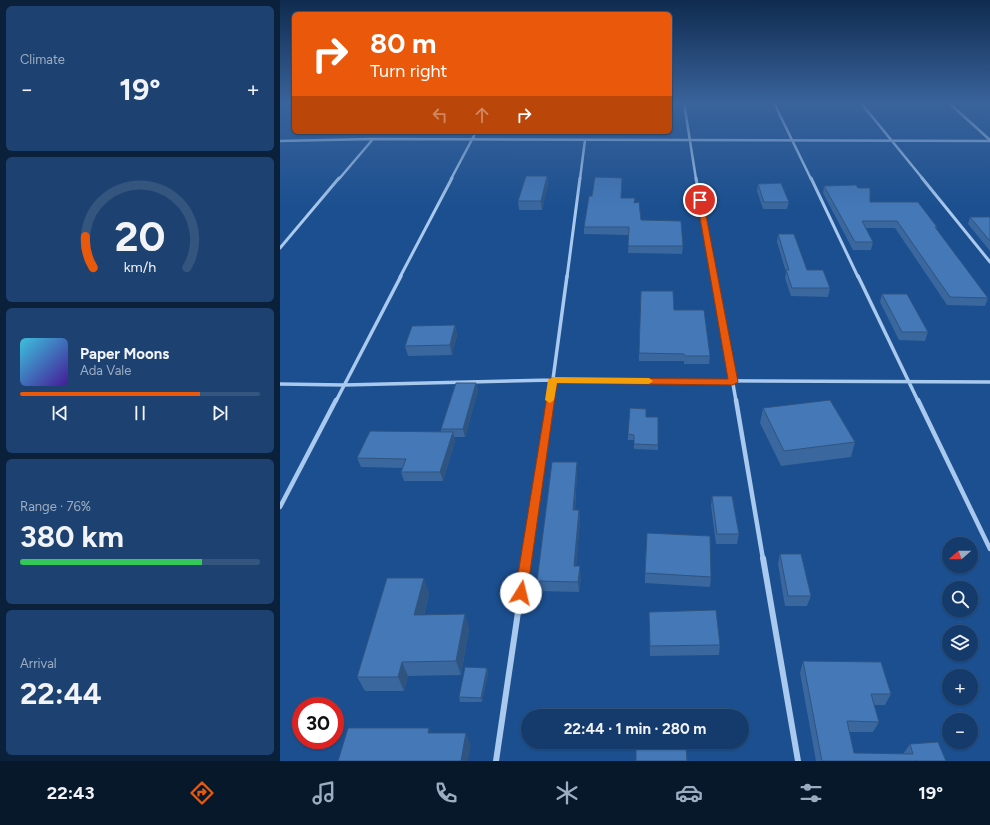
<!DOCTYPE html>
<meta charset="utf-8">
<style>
:root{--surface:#143b6b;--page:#1d4271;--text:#f1f3f6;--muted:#9dadc1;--line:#33557e;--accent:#ea580c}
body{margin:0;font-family:Figtree,sans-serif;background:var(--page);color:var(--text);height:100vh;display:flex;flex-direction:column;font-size:15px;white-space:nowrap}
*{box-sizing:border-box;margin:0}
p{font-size:13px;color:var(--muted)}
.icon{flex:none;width:22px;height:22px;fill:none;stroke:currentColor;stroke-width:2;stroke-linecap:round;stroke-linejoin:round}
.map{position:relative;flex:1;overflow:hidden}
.details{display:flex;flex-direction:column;gap:6px;padding:6px;background:#0b203b;width:280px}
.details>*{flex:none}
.banner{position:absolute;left:12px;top:12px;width:380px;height:122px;border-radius:6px;box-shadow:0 1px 3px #0004,0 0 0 1px var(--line);background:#ea580c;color:#fff;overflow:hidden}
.needle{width:26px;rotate:250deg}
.fabs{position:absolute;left:662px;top:537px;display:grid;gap:8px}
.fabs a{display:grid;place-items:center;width:36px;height:36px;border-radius:50%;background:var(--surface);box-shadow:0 1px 3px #0004,0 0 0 1px var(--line);font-size:20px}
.speed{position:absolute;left:12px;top:697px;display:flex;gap:8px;font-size:20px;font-weight:700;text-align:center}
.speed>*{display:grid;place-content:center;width:52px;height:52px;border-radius:50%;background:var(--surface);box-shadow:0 1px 3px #0004,0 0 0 1px var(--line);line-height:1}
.speed .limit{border:6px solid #d22;background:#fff;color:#111}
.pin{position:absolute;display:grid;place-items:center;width:34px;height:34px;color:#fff;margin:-17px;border:2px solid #fff;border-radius:50%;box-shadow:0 1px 4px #0007}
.me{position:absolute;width:44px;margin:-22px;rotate:9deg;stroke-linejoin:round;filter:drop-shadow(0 0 3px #0008)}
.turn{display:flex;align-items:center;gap:14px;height:84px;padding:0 12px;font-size:18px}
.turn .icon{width:52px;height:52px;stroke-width:2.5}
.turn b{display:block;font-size:28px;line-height:34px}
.lanes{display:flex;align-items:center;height:38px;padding:0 12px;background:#0003;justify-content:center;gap:20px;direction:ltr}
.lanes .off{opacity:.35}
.big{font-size:30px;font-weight:700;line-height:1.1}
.details .tile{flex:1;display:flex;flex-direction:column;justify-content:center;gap:6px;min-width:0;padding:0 14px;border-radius:6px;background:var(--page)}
.details .dial{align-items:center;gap:0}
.dial svg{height:104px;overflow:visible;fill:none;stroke:var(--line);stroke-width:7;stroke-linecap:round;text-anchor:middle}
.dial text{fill:var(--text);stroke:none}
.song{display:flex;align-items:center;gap:12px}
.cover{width:48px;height:48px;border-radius:6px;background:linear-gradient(135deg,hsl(190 70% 55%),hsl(260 70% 35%))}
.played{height:4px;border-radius:2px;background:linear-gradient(90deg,var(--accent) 75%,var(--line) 75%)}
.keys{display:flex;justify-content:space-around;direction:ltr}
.heat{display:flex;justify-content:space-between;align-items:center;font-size:22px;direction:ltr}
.charge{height:6px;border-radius:3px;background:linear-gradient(90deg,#34c759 76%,var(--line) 0)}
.trip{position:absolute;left:241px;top:709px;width:228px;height:40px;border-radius:20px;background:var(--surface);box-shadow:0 1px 3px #0004,0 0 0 1px var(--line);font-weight:700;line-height:40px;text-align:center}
.dock{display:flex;height:64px;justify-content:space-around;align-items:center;background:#08182b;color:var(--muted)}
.dock .icon{width:28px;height:28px}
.dock .current{color:var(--accent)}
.dock b{font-size:18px;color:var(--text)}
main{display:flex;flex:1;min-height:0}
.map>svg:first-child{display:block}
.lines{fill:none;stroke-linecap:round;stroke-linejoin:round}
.street-far4{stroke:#a9c9ee;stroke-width:2.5}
.street-far3{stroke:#a9c9ee;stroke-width:3}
.street-far2{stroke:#a9c9ee;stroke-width:3.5}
.street-far1{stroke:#a9c9ee;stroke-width:4.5}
.street{stroke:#a9c9ee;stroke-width:6}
.wall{fill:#3a679d}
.shaded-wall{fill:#305480}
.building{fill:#4478b7;stroke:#305480}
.route{fill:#ea580c;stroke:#983908}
.slow{fill:#f59e0b}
</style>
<main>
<section class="details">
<div class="tile"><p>Climate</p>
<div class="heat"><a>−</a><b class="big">19°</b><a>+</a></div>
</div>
<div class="tile dial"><svg viewBox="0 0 100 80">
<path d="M14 69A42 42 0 1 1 86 69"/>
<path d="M14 69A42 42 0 0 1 8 45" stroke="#ea580c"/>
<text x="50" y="56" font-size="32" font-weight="700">20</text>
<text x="50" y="72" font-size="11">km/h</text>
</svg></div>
<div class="tile">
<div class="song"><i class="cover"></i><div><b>Paper Moons</b><p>Ada Vale</p></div></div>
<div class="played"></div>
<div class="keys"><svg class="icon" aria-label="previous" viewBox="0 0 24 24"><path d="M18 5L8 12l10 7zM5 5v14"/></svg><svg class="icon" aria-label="pause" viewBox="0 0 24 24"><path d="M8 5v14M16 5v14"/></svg><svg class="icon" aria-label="next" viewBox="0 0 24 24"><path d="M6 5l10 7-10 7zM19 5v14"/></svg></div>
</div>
<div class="tile"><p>Range · 76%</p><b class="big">380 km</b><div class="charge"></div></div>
<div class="tile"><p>Arrival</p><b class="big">22:44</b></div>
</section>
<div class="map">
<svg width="710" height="761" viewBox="0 0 710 761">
<rect width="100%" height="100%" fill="#1b4f8f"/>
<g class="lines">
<path class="street-far4" d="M404,103L416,179
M494,103L531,179
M581,103L643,179
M669,103L710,140
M0,141L93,139L710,141
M59,179L93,139
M171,179L196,132
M300,179L305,140"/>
<path class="street-far3" d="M416,178L434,277
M531,178L578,277
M642,178L710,262
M0,248L59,178
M120,277L172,178
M287,277L300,178"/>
<path class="street-far2" d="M434,276L456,401
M578,276L638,401
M0,384L64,385L273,380L710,382
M56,401L121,276
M270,401L287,276"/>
<path class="street-far1" d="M456,400L483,559
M638,400L710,549
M0,507L56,400
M246,559L270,400"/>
<path class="street" d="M483,558L518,761
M216,761L246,558"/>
</g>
<path class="wall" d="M267,176L268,184L262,210H239L238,201Z
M342,178L341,198L355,203L361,220L403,246L402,254L348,253L349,235L304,234V227L312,196Z
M478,184L509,202L507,209H483L477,191Z
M544,186L590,202L657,227L656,230L708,298L705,306L667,305L615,228H586L593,242L591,250H573L543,193Z
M690,217H710V251L688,224Z
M498,234L527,270L550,288L548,297L511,296L505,278L506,272L497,242Z
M602,294L648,332L645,341L619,340L600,302Z
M394,310L430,356L429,364H404V361H359V353Z
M175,325L177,335L172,355L128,356L125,346Z
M196,383L198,391L185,437H174L175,441L163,481H124L121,472L123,468L81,467L77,458L161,431V429Z
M483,408L575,442L571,457L501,466L480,423Z
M366,417H378V450L354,449V440H348V434Z
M297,462V473L295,510H299L300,520L296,566L301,576L299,592L258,591L257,581Z
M432,496L459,534L457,544H436L431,506Z
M500,554L531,596L527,606H505L498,564Z
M365,573L431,577L430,587L365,583Z
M149,593L144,615L185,614L189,629L181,675L128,676L124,691H85L77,677Z
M369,612L440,645L439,655L370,656Z
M523,661L611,694L605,705H594L599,722L593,732H569L574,753L623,754L630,744L666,761H536L520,673Z
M207,668L208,673L202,702H180L179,697Z"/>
<path class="shaded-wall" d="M267,176L268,184L262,210L261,201Z
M175,325L177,335L172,355L170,345Z
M196,383L198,391L185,437L183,429Z
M173,432L175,441L163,481L160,472Z
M297,462V473L294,520L293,510Z
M299,510L300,520L295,576L294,566Z
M300,566L301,576L299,592L298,582Z
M144,578L149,593L140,630L134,615Z
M185,614L189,629L181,675L176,661Z
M122,662L128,676L124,691L118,677Z
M207,668L208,673L202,702L201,698Z
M149,728L155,741L148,733Z
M186,733L191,745L188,761H181Z"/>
<path class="building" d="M246,176H267L261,201H238Z
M315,177L342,178L341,198H355L354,203L359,202L361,220L401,221L403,246H348L349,227H304L309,196H312Z
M501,183L509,202H484L478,184Z
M576,185L578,188H590V202H638L657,227H655L708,298L670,297L617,221H582L593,242H575L544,186Z
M690,217H710V241Z
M498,234H514L527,270H543L550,288H512L506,270H509Z
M361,291H393L394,310H424L430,356H405L404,354L359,353Z
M602,294H627L648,332H622Z
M175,325L170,345L125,346L132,326Z
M176,383H196L183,429H161Z
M550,400L575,442L504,451L483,408Z
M350,408L366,409V417H378V445L354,444V435L348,434Z
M90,431L173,432L160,472H121L126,459L77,458Z
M272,462H297L293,510H299L294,566H300L298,582L257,581Z
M432,496H452L459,534H437Z
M367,533L430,536L431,577L365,573Z
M500,554H521L531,596H508Z
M107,578H144L134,615L185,614L176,661L122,662L118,677H77Z
M436,610L440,645L370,646L369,612Z
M523,661L601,662L611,694H591L599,722L567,721L574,753L633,754L630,744L658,742L666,761H636L635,760L636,761H542Z
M185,667L207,668L201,698L179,697Z
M68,728H149L148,733H186L181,761H58Z
M356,746H406L407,761H356Z"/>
<linearGradient id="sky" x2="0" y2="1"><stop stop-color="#0f2b4f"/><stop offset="0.49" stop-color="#39639b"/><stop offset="1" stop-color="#39639b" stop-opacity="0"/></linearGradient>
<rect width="710" height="209" fill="url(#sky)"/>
<path class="route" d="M420,198L423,200L458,382L453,385L277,383L247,593L245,597L241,599L236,597L235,593L270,378L448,379L417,200Z"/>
<path class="slow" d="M273,377L369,378L373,381L369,384L277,383L274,400L270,403L265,400L268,380Z"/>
</svg>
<div class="fabs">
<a><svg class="needle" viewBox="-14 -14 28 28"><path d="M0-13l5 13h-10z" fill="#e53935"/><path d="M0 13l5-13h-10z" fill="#9dadc1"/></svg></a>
<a><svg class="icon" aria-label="search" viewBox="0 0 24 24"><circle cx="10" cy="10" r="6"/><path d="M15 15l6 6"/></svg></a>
<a><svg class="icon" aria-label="layers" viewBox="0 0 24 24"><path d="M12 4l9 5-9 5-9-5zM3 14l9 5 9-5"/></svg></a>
<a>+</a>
<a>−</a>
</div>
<div class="speed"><div class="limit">30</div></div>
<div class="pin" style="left:420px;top:200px;background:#d93025"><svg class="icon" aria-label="arrive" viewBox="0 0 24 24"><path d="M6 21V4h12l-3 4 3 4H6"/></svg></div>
<svg class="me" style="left:241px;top:593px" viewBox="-20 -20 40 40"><circle r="19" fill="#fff"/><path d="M0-13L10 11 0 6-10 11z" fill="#ea580c"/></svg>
<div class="trip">22:44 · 1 min · 280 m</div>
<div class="banner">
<div class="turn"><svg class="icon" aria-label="right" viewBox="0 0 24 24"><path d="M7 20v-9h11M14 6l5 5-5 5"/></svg><div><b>80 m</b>Turn right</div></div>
<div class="lanes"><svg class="icon off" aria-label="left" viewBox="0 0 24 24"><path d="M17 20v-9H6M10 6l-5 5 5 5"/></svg><svg class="icon off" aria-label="ahead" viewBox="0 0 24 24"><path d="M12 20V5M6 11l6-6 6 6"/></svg><svg class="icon" aria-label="right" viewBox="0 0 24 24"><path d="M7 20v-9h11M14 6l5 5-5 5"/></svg></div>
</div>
</div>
</main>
<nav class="dock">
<b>22:43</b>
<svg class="icon current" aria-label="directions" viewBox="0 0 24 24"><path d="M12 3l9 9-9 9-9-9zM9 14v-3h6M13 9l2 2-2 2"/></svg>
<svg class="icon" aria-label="music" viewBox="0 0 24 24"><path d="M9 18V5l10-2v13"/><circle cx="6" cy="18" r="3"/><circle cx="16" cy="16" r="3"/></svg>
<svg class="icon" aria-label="phone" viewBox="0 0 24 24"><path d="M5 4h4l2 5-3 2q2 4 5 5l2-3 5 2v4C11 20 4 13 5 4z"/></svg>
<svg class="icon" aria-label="climate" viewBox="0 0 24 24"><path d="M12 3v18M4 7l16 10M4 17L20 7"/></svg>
<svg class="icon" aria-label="car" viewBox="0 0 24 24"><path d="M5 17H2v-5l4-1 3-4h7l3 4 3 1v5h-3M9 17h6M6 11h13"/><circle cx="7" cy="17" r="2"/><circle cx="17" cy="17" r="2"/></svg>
<svg class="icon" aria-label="filters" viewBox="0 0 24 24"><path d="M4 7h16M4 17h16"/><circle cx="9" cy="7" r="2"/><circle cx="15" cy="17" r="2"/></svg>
<b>19°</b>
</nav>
